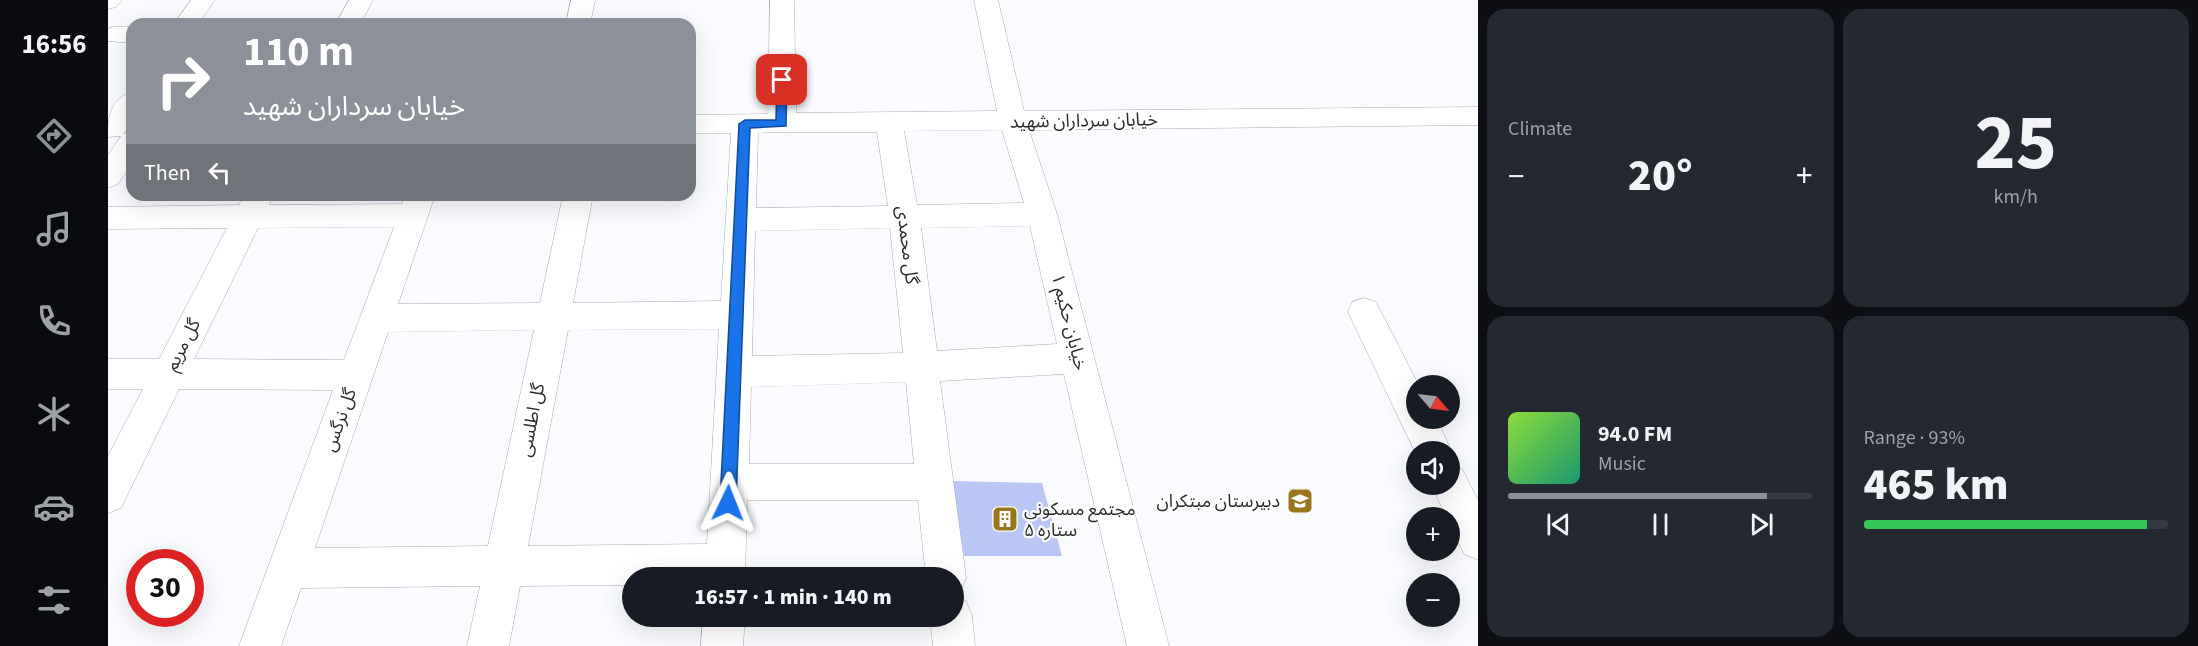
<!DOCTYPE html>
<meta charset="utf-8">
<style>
:root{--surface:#171b24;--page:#242831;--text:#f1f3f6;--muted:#9ea1a6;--line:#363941;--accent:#8c9099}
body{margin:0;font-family:"Source Sans 3","Noto Sans Arabic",sans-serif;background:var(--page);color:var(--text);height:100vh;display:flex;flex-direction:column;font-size:22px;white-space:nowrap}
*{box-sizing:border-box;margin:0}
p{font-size:20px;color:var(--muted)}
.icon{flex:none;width:33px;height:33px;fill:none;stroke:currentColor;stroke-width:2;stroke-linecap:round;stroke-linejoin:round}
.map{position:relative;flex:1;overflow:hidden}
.sheet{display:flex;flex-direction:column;gap:9px;padding:9px;background:#0d0f14;width:720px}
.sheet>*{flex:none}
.top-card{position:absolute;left:18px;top:18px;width:570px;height:183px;border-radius:18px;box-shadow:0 6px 24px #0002;background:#8c9099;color:#fff;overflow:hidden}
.needle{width:39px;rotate:118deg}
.buttons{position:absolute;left:1298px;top:375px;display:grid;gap:12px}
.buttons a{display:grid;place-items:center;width:54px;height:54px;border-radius:50%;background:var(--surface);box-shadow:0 6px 24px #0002;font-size:30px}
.speed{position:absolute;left:18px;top:549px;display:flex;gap:12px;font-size:30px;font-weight:700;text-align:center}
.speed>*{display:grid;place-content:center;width:78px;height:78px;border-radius:50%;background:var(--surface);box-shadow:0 6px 24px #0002;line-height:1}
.speed .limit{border:9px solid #d22;background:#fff;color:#111}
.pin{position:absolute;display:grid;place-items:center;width:51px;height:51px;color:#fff;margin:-26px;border-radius:12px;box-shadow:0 3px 9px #0006}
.me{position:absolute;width:66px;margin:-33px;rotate:2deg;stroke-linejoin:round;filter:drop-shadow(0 0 4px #0008)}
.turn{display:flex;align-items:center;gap:21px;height:126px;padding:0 18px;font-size:27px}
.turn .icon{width:78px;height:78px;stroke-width:2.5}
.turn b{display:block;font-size:42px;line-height:51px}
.then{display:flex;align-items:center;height:57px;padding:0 18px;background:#0003;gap:12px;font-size:22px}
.big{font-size:45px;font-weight:800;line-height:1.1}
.sheet .card{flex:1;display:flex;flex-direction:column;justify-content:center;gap:9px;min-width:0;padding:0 21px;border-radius:18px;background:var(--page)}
.sheet .dial{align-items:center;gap:0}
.dial b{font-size:78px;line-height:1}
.song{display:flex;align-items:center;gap:18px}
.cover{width:72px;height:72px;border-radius:9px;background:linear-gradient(135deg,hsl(90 70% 55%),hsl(160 70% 35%))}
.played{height:6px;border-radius:3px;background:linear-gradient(90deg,var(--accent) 85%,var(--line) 85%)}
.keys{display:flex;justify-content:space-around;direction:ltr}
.heat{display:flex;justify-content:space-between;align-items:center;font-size:33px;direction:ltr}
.charge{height:9px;border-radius:4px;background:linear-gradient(90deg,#34c759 93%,var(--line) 0)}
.sheet .tiles{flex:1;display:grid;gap:9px;grid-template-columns:repeat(2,1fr)}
.trip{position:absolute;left:514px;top:567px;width:342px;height:60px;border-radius:30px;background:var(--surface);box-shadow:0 6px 24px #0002;font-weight:800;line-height:60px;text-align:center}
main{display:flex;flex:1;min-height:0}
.tab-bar{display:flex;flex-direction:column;width:108px;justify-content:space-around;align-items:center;background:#090b0e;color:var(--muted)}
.tab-bar .icon{width:42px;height:42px}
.tab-bar .on{color:var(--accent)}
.tab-bar b{font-size:27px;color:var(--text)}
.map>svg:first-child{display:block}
.building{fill:#b9c6f6}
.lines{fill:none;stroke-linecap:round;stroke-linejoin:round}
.minor-casing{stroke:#a9abb2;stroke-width:1}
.minor{fill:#fff;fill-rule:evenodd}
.route{fill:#1a73e8;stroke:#114b97;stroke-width:1.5}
.labels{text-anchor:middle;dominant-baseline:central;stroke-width:4.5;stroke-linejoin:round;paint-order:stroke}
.street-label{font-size:18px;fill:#2a2b2d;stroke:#fff}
.poi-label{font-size:18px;fill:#2a2b2d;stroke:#fff;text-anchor:end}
</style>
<main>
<nav class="tab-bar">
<b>16:56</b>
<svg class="icon on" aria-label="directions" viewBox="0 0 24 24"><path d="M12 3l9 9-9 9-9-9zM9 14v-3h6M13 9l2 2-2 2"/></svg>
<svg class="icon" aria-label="music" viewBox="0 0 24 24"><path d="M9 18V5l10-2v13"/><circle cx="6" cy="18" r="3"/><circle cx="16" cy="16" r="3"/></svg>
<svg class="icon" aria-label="phone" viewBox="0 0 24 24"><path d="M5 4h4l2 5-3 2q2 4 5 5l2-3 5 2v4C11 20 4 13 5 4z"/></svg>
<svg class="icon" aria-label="climate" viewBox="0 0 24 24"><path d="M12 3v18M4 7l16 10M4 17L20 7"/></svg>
<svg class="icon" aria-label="car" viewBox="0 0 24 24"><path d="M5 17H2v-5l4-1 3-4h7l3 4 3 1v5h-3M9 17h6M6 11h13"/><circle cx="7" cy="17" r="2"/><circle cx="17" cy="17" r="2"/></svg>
<svg class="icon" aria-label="filters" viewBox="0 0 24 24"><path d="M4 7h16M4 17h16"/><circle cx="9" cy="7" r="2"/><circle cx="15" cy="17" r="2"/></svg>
</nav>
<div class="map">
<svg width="1370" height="646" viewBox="0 0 1370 646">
<rect width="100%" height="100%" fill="#f9fbff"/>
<path class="building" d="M843,481L934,483L954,556H856Z"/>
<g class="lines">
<g class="minor-casing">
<path id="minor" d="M0,0H14L8,7L0,9Z
M83,0H107L90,24H66Z
M241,0H265L252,24H228Z
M463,0H487L482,24H458Z
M662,0H686L688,113L889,111L866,0H890L916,111L1370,107V125L921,130L949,214L1061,646H1019L956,374L832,381L858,578L852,592L846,595V578H818L810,500H639L637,578H525V585L412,586L401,646H359L372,586L193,588L173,646H131L225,390L71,389L13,508L0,513V456L35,389H0V359H51L119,228L0,229V207L131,205L136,195H166L161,205L294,204L297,195H327L290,304L432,303L455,195H485L465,303L613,301L623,133H582V115L660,114ZM894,130L916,203L809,205L796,131ZM677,132H769L780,206L648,208L650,133ZM922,226L949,344L829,351L813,228ZM286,227L236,360L86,359L150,228ZM782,228L795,353L644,356L647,231ZM611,329L599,544L420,546L460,330ZM426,330L380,546L207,548L280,332ZM798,382L806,464H641L643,387Z
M5,27H24V43L0,41V29Z
M24,92V121L15,134L24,131V163L10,184L0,188V155L13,136L0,137C0,118 2,98 24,92Z
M1256,298L1268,302L1311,386H1308V418H1328L1344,452L1341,460V452H1308V454L1240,312L1244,302Z
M1341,464L1354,469L1370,500V560L1356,554L1341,522V518H1339L1323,484H1341Z
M846,597L858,601L864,616L867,646H825L822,616H846Z
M595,616H637L635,646H593Z"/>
</g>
<use href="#minor" class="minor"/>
</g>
<path class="route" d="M674,77L679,80L678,126L642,128L628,503L626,508L620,510L615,508L612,503L631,124L637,120H668L669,80Z"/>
<defs>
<g id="school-square" transform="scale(1.35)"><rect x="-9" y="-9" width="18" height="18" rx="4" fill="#97761e" stroke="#fff"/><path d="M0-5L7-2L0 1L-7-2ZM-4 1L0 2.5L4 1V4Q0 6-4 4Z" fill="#fff"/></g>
<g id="building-square" transform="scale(1.35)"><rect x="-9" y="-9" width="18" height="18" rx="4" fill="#97761e" stroke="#fff"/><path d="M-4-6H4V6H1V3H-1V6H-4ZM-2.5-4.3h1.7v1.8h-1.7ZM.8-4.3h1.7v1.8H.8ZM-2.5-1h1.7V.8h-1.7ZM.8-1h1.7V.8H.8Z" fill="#fff"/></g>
</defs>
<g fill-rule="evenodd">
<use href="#school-square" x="1192" y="501"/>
<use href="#building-square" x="897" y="519"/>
</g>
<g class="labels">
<g class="street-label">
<text transform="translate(976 121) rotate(-1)">خیابان سرداران شهید</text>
<text transform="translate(799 245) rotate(83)">گل محمدی</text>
<text transform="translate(961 322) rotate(76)">خیابان حکیم ۱</text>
<text transform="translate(75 345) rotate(-63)">گل مریم</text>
<text transform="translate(232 420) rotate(-70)">گل نرگس</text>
<text transform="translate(424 420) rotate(-79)">گل اطلسی</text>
</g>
<g class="poi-label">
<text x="1172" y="501">دبیرستان مبتکران</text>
<text x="916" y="509" text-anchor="start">مجتمع مسکونی<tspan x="916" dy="21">ستاره ۵</tspan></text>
</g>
</g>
</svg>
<div class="buttons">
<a><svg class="needle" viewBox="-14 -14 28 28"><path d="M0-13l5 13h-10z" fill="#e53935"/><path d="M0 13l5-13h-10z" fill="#9ea1a6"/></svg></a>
<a><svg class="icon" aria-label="sound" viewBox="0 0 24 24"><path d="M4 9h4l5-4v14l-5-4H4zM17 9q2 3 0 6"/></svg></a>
<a>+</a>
<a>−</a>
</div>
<div class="speed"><div class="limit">30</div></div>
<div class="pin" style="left:674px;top:80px;background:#d93025"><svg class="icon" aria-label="arrive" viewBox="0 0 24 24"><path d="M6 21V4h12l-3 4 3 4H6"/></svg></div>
<svg class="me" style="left:620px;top:503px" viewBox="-20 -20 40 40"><path d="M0-17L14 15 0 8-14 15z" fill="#1a73e8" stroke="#fff" stroke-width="4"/></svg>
<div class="trip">16:57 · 1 min · 140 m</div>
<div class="top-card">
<div class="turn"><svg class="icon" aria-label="right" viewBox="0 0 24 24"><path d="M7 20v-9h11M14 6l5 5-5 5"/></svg><div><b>110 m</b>خیابان سرداران شهید</div></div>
<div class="then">Then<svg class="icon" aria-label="left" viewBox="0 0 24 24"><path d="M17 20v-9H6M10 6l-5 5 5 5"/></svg></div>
</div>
</div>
<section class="sheet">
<div class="tiles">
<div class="card"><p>Climate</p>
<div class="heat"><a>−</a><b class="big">20°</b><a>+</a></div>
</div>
<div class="card dial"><b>25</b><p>km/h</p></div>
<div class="card">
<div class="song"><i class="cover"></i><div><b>94.0 FM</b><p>Music</p></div></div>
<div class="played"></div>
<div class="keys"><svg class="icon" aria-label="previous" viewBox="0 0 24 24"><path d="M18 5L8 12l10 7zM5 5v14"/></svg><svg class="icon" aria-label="pause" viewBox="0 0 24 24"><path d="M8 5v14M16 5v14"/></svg><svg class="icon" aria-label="next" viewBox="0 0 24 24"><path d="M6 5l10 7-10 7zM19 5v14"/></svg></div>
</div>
<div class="card"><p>Range · 93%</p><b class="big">465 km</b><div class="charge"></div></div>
</div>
</section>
</main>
